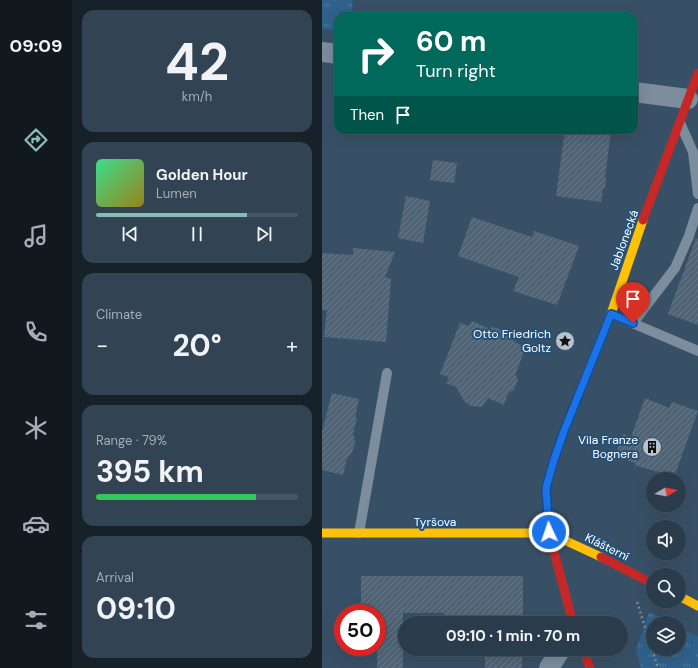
<!DOCTYPE html>
<meta charset="utf-8">
<style>
:root{--surface:#2a3c4c;--page:#324353;--text:#f1f3f6;--muted:#a5adb5;--line:#465664;--accent:#8bbbb9}
body{margin:0;font-family:"DM Sans",sans-serif;background:var(--page);color:var(--text);height:100vh;display:flex;flex-direction:column;font-size:15px;white-space:nowrap}
*{box-sizing:border-box;margin:0}
p{font-size:13px;color:var(--muted)}
.icon{flex:none;width:22px;height:22px;fill:none;stroke:currentColor;stroke-width:2;stroke-linecap:round;stroke-linejoin:round}
.map{position:relative;flex:1;overflow:hidden}
.drawer{display:flex;flex-direction:column;gap:10px;padding:10px;background:#17212a;width:250px}
.drawer>*{flex:none}
.hud{position:absolute;left:12px;top:12px;width:304px;height:122px;border-radius:12px;box-shadow:0 4px 16px #0002,0 0 0 1px var(--line);background:#00695c;color:#fff;overflow:hidden}
.needle{width:26px;rotate:80deg}
.controls{position:absolute;left:324px;top:472px;display:grid;gap:8px}
.controls a{display:grid;place-items:center;width:40px;height:40px;border-radius:50%;background:var(--surface);box-shadow:0 4px 16px #0002,0 0 0 1px var(--line);font-size:20px}
.speed{position:absolute;left:12px;top:604px;display:flex;gap:8px;font-size:20px;font-weight:700;text-align:center}
.speed>*{display:grid;place-content:center;width:52px;height:52px;border-radius:50%;background:var(--surface);box-shadow:0 4px 16px #0002,0 0 0 1px var(--line);line-height:1}
.speed .limit{border:6px solid #d22;background:#fff;color:#111}
.pin{position:absolute;display:grid;place-items:center;width:34px;height:34px;color:#fff;margin:-41px -17px;border-radius:50% 50% 50% 0;rotate:-45deg;box-shadow:0 0 4px #0007}
.pin .icon{rotate:45deg}
.me{position:absolute;width:44px;margin:-22px;rotate:357deg;stroke-linejoin:round;filter:drop-shadow(0 0 3px #0008)}
.turn{display:flex;align-items:center;gap:14px;height:84px;padding:0 16px;font-size:18px}
.turn .icon{width:52px;height:52px;stroke-width:2.5}
.turn b{display:block;font-size:28px;line-height:34px}
.then{display:flex;align-items:center;height:38px;padding:0 16px;background:#0003;gap:8px;font-size:15px}
.big{font-size:30px;font-weight:700;line-height:1.1}
.drawer .card{flex:1;display:flex;flex-direction:column;justify-content:center;gap:6px;min-width:0;padding:0 14px;border-radius:12px;background:var(--page)}
.drawer .dial{align-items:center;gap:0}
.dial b{font-size:52px;line-height:1}
.song{display:flex;align-items:center;gap:12px}
.cover{width:48px;height:48px;border-radius:6px;background:linear-gradient(135deg,hsl(150 70% 55%),hsl(50 70% 35%))}
.played{height:4px;border-radius:2px;background:linear-gradient(90deg,var(--accent) 75%,var(--line) 75%)}
.keys{display:flex;justify-content:space-around;direction:ltr}
.heat{display:flex;justify-content:space-between;align-items:center;font-size:22px;direction:ltr}
.charge{height:6px;border-radius:3px;background:linear-gradient(90deg,#34c759 79%,var(--line) 0)}
.trip{position:absolute;left:76px;top:616px;width:230px;height:40px;border-radius:20px;background:var(--surface);box-shadow:0 4px 16px #0002,0 0 0 1px var(--line);font-weight:700;line-height:40px;text-align:center}
main{display:flex;flex:1;min-height:0}
.dock{display:flex;flex-direction:column;width:72px;justify-content:space-around;align-items:center;background:#11181e;color:var(--muted)}
.dock .icon{width:28px;height:28px}
.dock .current{color:var(--accent)}
.dock b{font-size:18px;color:var(--text)}
.map>svg:first-child{display:block}
.park{fill:url(#park-tufts)}
.building{fill:url(#building-hatch)}
.lines{fill:none;stroke-linecap:round;stroke-linejoin:round}
.path{stroke:#7c8d9d;stroke-width:2.5;stroke-dasharray:2 3;stroke-linecap:butt}
.lane{stroke:#7c8d9d;stroke-width:10}
.street{stroke:#7c8d9d;stroke-width:20}
.slow{stroke:#ffc107;stroke-width:9}
.jam{stroke:#c62828;stroke-width:9}
.route-casing{stroke:#114b97;stroke-width:10}
.route{stroke:#1a73e8;stroke-width:7}
.labels{text-anchor:middle;dominant-baseline:central;stroke-width:4;stroke-linejoin:round;paint-order:stroke}
.street-label{font-size:12px;fill:#fff;stroke:#24517a}
.poi-label{font-size:12px;fill:#fff;stroke:#24517a;text-anchor:end}
</style>
<main>
<nav class="dock">
<b>09:09</b>
<svg class="icon current" aria-label="directions" viewBox="0 0 24 24"><path d="M12 3l9 9-9 9-9-9zM9 14v-3h6M13 9l2 2-2 2"/></svg>
<svg class="icon" aria-label="music" viewBox="0 0 24 24"><path d="M9 18V5l10-2v13"/><circle cx="6" cy="18" r="3"/><circle cx="16" cy="16" r="3"/></svg>
<svg class="icon" aria-label="phone" viewBox="0 0 24 24"><path d="M5 4h4l2 5-3 2q2 4 5 5l2-3 5 2v4C11 20 4 13 5 4z"/></svg>
<svg class="icon" aria-label="climate" viewBox="0 0 24 24"><path d="M12 3v18M4 7l16 10M4 17L20 7"/></svg>
<svg class="icon" aria-label="car" viewBox="0 0 24 24"><path d="M5 17H2v-5l4-1 3-4h7l3 4 3 1v5h-3M9 17h6M6 11h13"/><circle cx="7" cy="17" r="2"/><circle cx="17" cy="17" r="2"/></svg>
<svg class="icon" aria-label="filters" viewBox="0 0 24 24"><path d="M4 7h16M4 17h16"/><circle cx="9" cy="7" r="2"/><circle cx="15" cy="17" r="2"/></svg>
</nav>
<section class="drawer">
<div class="card dial"><b>42</b><p>km/h</p></div>
<div class="card">
<div class="song"><i class="cover"></i><div><b>Golden Hour</b><p>Lumen</p></div></div>
<div class="played"></div>
<div class="keys"><svg class="icon" aria-label="previous" viewBox="0 0 24 24"><path d="M18 5L8 12l10 7zM5 5v14"/></svg><svg class="icon" aria-label="pause" viewBox="0 0 24 24"><path d="M8 5v14M16 5v14"/></svg><svg class="icon" aria-label="next" viewBox="0 0 24 24"><path d="M6 5l10 7-10 7zM19 5v14"/></svg></div>
</div>
<div class="card"><p>Climate</p>
<div class="heat"><a>−</a><b class="big">20°</b><a>+</a></div>
</div>
<div class="card"><p>Range · 79%</p><b class="big">395 km</b><div class="charge"></div></div>
<div class="card"><p>Arrival</p><b class="big">09:10</b></div>
</section>
<div class="map">
<svg width="376" height="668" viewBox="0 0 376 668">
<defs>
<pattern id="park-tufts" width="24" height="20" patternUnits="userSpaceOnUse"><rect width="24" height="20" fill="#30618b"/><path d="M3 7l-1-3M5 7V3M7 7l1-3M15 17l-1-3M17 17v-4M19 17l1-3" fill="none" stroke="#4f799c"/></pattern>
<pattern id="building-hatch" width="6" height="6" patternUnits="userSpaceOnUse"><rect width="6" height="6" fill="#506476"/><path d="M-1 1l2-2M0 6l6-6M5 7l2-2" fill="none" stroke="#6a7b8b"/></pattern>
</defs>
<rect width="100%" height="100%" fill="#385066"/>
<path class="park" d="M0,0H31L29,16H16V31L0,29Z
M327,612L349,623H331V649H357V627L376,637V668H319L314,650Z"/>
<path class="building" d="M243,130H279L289,131L283,177L284,179L283,187L281,189L279,202L234,196Z
M111,160L135,163L132,183L108,180Z
M84,196L108,201L101,243L76,238Z
M150,217L210,237L212,231L257,246L235,305L191,291L197,277L136,256Z
M374,238L376,239V325L346,314Z
M31,248L73,252L63,277L69,279L64,342L2,337L5,310H0V253L31,255Z
M150,321L168,329L170,327L195,334L192,342L204,347L193,375L196,379L192,390L186,393L182,405L166,398L160,407L149,406L143,402L134,387L124,383L127,377L118,374L138,323L147,326Z
M10,393L37,399L33,417L35,418L31,434L33,441L32,447L29,454L25,458L21,475L0,470V432Z
M323,398L347,408L350,402L376,411L352,477L313,465V463L293,456L301,434L309,437Z
M39,576H201V623H122V613H81V668H55V613H39Z
M163,649H200V668H163Z"/>
<g class="lines">
<path class="path" d="M315,602L336,668"/>
<path class="lane" d="M358,123L371,152L376,194
M289,314L376,351
M311,323L353,268L367,236L376,208
M37,533L65,373"/>
<path class="street" d="M0,52L16,54
M312,92L366,99
M227,668L239,649"/>
<path class="slow" d="M258,391L289,314L321,220
M0,533H227L279,557
M357,596L376,606"/>
<path class="jam" d="M321,220L376,73
M279,557L331,584
M251,623L227,533L224,488L242,431L258,391
M261,649L268,668"/>
</g>
<g class="lines">
<g class="route-casing">
<path id="route" d="M227,532L224,488L232,460L242,431L289,314L311,323"/>
</g>
<use href="#route" class="route"/>
</g>
<defs>
<g id="sight-disc" transform="scale(1)"><circle r="9.5" fill="#b9c2c9" stroke="#24517a"/><path d="M0-6L1.8-2.2L6-1.7L2.9 1.2L3.7 5.4L0 3.3L-3.7 5.4L-2.9 1.2L-6-1.7L-1.8-2.2Z" fill="#111"/></g>
<g id="building-disc" transform="scale(1)"><circle r="9.5" fill="#b9c2c9" stroke="#24517a"/><path d="M-4-6H4V6H1V3H-1V6H-4ZM-2.5-4.3h1.7v1.8h-1.7ZM.8-4.3h1.7v1.8H.8ZM-2.5-1h1.7V.8h-1.7ZM.8-1h1.7V.8H.8Z" fill="#111"/></g>
</defs>
<g fill-rule="evenodd">
<use href="#sight-disc" x="243" y="341"/>
<use href="#building-disc" x="330" y="447"/>
</g>
<g class="labels">
<g class="street-label">
<text transform="translate(302 240) rotate(-70)">Jablonecká</text>
<text x="113" y="522">Tyršova</text>
<text transform="translate(285 547) rotate(26)">Klášterní</text>
</g>
<g class="poi-label">
<text x="229" y="334">Otto Friedrich<tspan x="229" dy="14">Goltz</tspan></text>
<text x="316" y="440">Vila Franze<tspan x="316" dy="14">Bognera</tspan></text>
</g>
</g>
</svg>
<div class="controls">
<a><svg class="needle" viewBox="-14 -14 28 28"><path d="M0-13l5 13h-10z" fill="#e53935"/><path d="M0 13l5-13h-10z" fill="#a5adb5"/></svg></a>
<a><svg class="icon" aria-label="sound" viewBox="0 0 24 24"><path d="M4 9h4l5-4v14l-5-4H4zM17 9q2 3 0 6"/></svg></a>
<a><svg class="icon" aria-label="search" viewBox="0 0 24 24"><circle cx="10" cy="10" r="6"/><path d="M15 15l6 6"/></svg></a>
<a><svg class="icon" aria-label="layers" viewBox="0 0 24 24"><path d="M12 4l9 5-9 5-9-5zM3 14l9 5 9-5"/></svg></a>
</div>
<div class="speed"><div class="limit">50</div></div>
<div class="pin" style="left:311px;top:323px;background:#d93025"><svg class="icon" aria-label="arrive" viewBox="0 0 24 24"><path d="M6 21V4h12l-3 4 3 4H6"/></svg></div>
<svg class="me" style="left:227px;top:532px" viewBox="-20 -20 40 40"><circle r="17" fill="#1a73e8" stroke="#fff" stroke-width="3"/><path d="M0-11L8 9 0 5-8 9z" fill="#fff"/></svg>
<div class="trip">09:10 · 1 min · 70 m</div>
<div class="hud">
<div class="turn"><svg class="icon" aria-label="right" viewBox="0 0 24 24"><path d="M7 20v-9h11M14 6l5 5-5 5"/></svg><div><b>60 m</b>Turn right</div></div>
<div class="then">Then<svg class="icon" aria-label="arrive" viewBox="0 0 24 24"><path d="M6 21V4h12l-3 4 3 4H6"/></svg></div>
</div>
</div>
</main>
